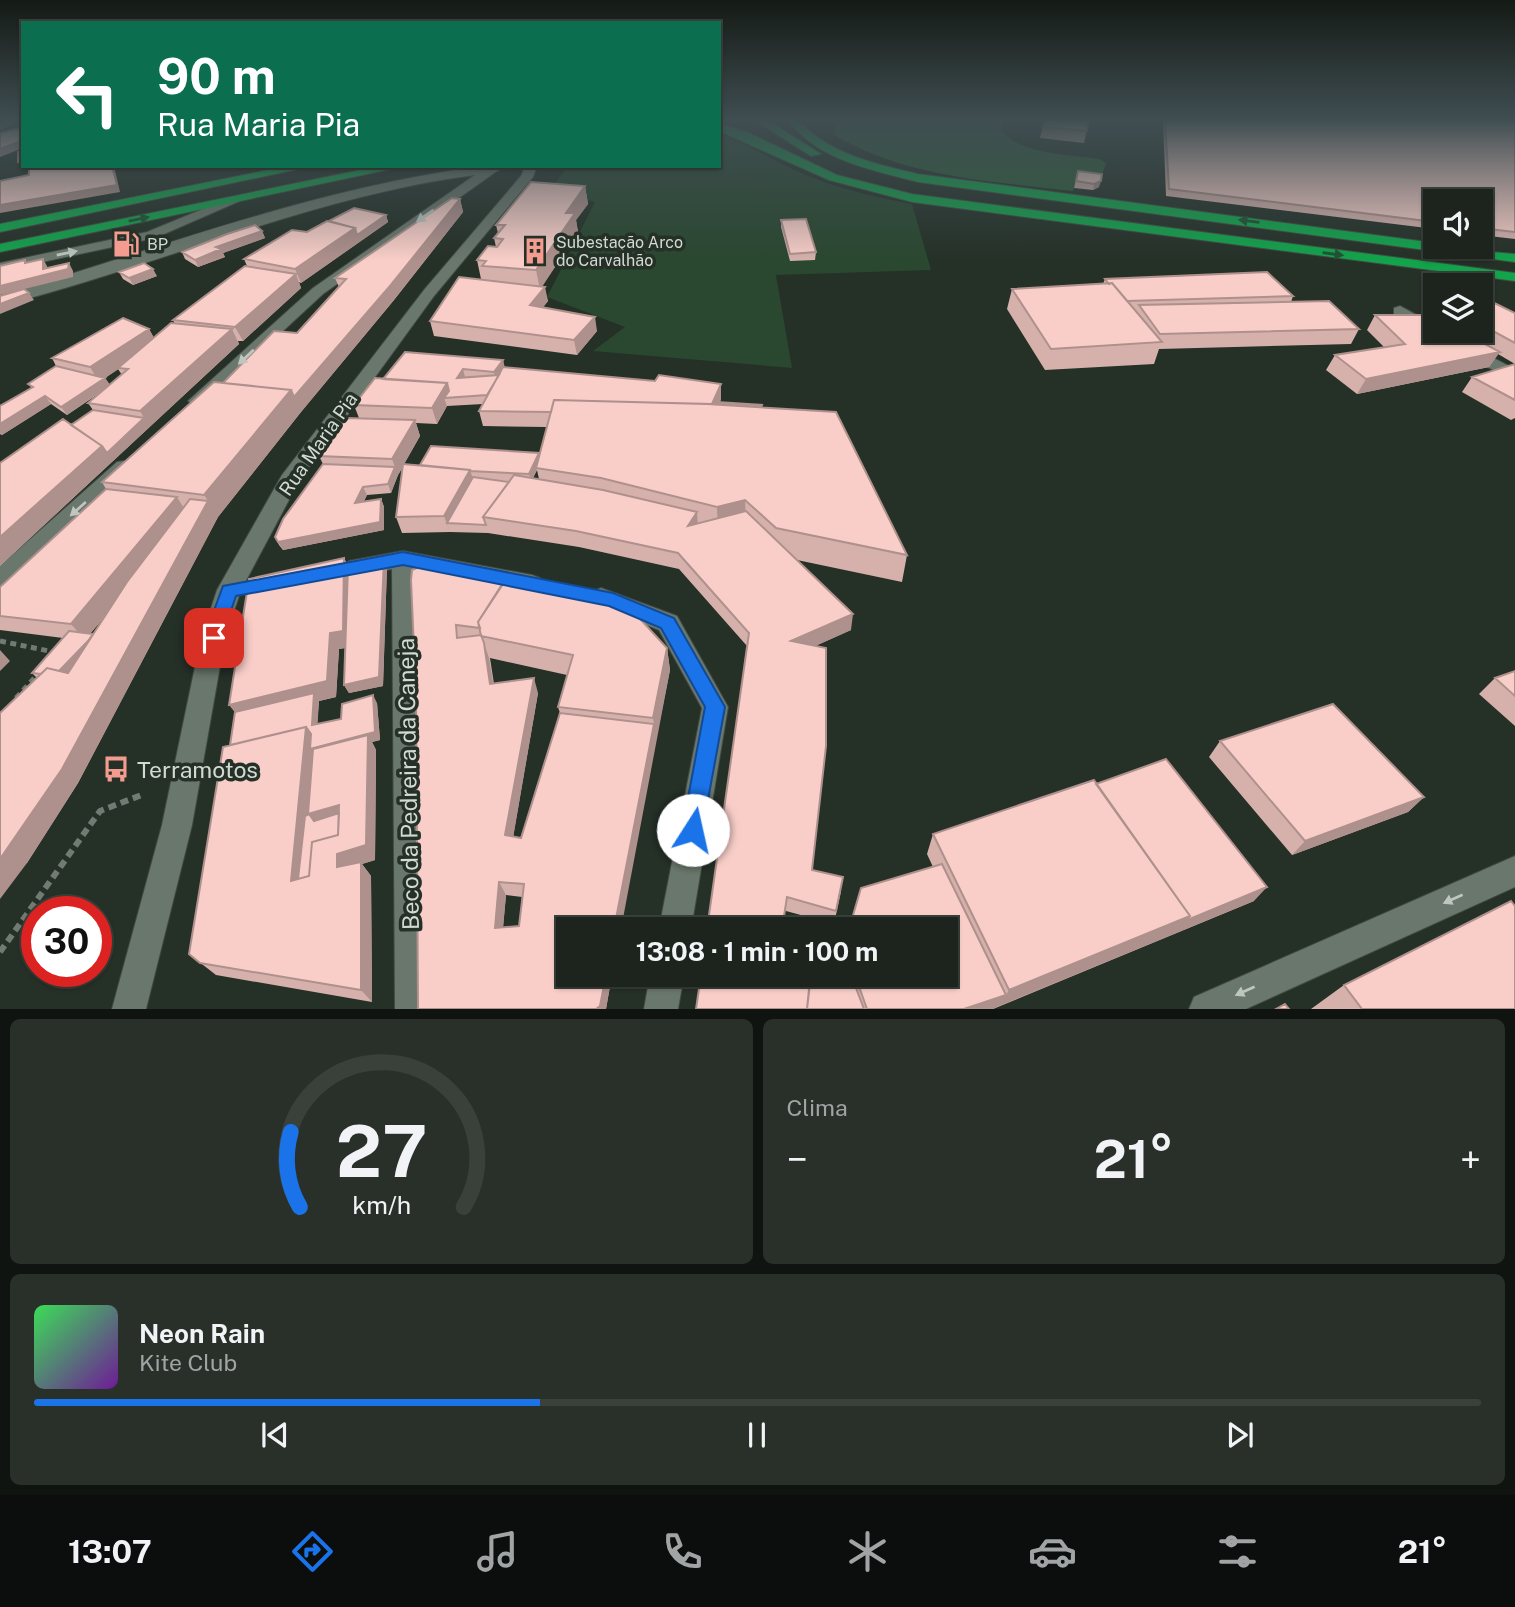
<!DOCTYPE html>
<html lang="pt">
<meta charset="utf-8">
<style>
:root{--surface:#1c241d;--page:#29302a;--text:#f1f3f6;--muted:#a0a4a4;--line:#3a413b;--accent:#1a73e8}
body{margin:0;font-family:"Public Sans",sans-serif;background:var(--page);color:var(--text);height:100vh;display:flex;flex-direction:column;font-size:26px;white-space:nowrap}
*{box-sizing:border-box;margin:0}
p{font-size:23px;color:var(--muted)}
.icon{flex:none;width:38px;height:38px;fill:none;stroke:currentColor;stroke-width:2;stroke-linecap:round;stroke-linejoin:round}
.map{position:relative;height:1009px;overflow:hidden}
.panel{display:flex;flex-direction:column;gap:10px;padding:10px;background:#0f1410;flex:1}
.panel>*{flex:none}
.banner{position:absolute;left:21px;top:21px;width:700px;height:147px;border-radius:0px;box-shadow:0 2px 5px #0004,0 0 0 2px var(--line);background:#0b6e4f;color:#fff;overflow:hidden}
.buttons{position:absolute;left:1423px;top:189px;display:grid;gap:14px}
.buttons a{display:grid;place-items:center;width:70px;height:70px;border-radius:0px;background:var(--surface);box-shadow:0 2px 5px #0004,0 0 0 2px var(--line);font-size:35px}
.speed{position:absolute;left:21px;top:896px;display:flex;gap:14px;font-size:35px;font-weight:700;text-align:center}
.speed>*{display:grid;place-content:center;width:91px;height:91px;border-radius:50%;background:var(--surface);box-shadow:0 2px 5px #0004,0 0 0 2px var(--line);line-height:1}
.speed .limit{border:10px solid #d22;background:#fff;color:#111}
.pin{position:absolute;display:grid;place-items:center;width:60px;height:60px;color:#fff;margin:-30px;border-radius:14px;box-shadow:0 4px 10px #0006}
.me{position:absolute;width:77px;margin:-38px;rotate:10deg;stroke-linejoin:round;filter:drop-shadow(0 0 5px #0008)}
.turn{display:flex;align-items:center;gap:24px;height:147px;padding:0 21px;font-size:32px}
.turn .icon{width:91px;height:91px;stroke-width:2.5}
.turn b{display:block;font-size:49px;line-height:60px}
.big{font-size:52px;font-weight:700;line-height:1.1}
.panel .widget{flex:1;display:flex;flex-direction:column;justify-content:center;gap:10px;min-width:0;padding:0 24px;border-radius:10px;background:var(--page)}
.panel .dial{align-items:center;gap:0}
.dial svg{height:182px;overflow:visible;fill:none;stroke:var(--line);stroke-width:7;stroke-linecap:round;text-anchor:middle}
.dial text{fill:var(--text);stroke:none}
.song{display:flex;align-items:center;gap:21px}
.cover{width:84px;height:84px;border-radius:10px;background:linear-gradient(135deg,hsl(130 70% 55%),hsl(280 70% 35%))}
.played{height:7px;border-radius:4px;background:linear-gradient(90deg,var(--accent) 35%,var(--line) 35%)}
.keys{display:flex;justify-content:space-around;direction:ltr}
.heat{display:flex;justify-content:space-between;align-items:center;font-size:38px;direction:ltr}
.panel .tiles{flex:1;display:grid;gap:10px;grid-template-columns:1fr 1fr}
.widget:last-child{grid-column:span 2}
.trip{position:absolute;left:556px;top:917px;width:402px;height:70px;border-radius:0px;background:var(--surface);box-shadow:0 2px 5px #0004,0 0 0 2px var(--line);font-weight:700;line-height:70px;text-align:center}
.tabs{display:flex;height:112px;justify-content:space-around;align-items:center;background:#0b0e0c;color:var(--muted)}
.tabs .icon{width:49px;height:49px}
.tabs .active{color:var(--accent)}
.tabs b{font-size:32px;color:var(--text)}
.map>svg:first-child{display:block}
.green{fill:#2a4730}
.forest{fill:#2d5e39}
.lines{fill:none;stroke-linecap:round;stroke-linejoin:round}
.lane-casing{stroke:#414a43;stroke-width:2}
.street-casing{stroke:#414a43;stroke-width:2}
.highway-casing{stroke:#414a43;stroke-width:2}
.path-far1{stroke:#727b73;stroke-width:5;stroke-dasharray:6 4.5;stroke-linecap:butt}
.path{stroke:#727b73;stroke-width:6;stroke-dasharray:8 5;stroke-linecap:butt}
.lane{fill:#6a776c;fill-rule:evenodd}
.street{fill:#6a776c;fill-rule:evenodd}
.highway{fill:#12a34b;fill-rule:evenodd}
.wall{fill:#d6b1ac;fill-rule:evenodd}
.shaded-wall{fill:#ae908c;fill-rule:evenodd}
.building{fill:#f9cec8;stroke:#ae908c;stroke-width:2;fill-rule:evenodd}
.oneway{fill:#bec6bf}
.oneway2{fill:#1f5232}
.route{fill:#1a73e8;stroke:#114b97;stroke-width:2}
.labels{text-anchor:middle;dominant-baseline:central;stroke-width:7;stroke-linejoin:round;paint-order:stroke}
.far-poi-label{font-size:16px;fill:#d3dad4;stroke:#253027;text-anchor:start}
.street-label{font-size:19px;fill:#d3dad4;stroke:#253027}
.near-poi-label{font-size:23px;fill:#d3dad4;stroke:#253027;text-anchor:start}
.near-street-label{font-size:23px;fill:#d3dad4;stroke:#253027}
</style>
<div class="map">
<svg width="1515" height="1009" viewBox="0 0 1515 1009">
<rect width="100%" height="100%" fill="#253027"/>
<path class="green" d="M719,135C746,143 767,157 792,169C830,187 871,196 912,204L931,270L776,275L792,368L593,351L625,327L547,297L595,202L550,190L568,166H719Z"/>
<path class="forest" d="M839,120H1003L1001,128C1012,154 1074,155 1099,159L1106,163L1100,181L1077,178L1073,191C991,181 905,178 833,134Z"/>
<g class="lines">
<g class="lane-casing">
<path id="lane" d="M232,197L242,200L155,238L0,271V263L147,232Z"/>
</g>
<g class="street-casing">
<path id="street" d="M7,120H21L0,130V123Z
M484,166H508L497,171L323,294L203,405L197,406L188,401L313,288L475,175C312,196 159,266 0,306V296C159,248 319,187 484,166Z
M525,166H537L533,177L434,296L298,483L241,590L225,638L192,825L146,1009H112L162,825L201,638L217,590L282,475L424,290L521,176Z
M1400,306L1435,325V331H1438L1425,332L1394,314V308Z
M1468,345L1515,369V381L1462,354L1460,350L1462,346Z
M124,461L131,462L134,467L131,472L8,585L0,588V566L117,462Z
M403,551L532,575L540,578L544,584L540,590L532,593L415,569L429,1009H395L392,569L357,575L349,573L346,567L349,561Z
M601,588L677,616L728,707L691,929H659L702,708L659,630L593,603L589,597L593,591Z
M1515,856V887L1246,1009H1189L1194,997Z
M650,975H684L678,1009H644Z"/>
</g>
<g class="highway-casing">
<path id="highway" d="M754,120H767L821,154L811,156Z
M788,120H799C827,154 877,164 918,174L1435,243V247L1515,254V262L918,182C872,170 817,160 788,120Z
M719,124L747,132L837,175L912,194L1515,273V281L912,202L829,180L719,131Z
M288,166H313L0,232V224Z
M380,166H405L0,252V244Z"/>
</g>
<path class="path-far1" d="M0,641L54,652
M16,698L38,674"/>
<path class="path" d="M0,952L100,811L144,794"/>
<use href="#lane" class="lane"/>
<use href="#street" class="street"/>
<use href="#highway" class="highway"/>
</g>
<path class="wall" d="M1030,120H1089L1084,143L1040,138L1044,121Z
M1163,120H1515V239L1480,235V201H1435V229L1166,196Z
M1078,171L1099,187L1093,190L1074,188Z
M585,186L588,204L576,220L578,232L542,286L548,301L543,307L597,331L577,355L434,336L430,321L481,279L477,260L496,247L494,238L498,233L496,225Z
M460,199L463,212L394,300L301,412L218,517L78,783L27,863L37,678L32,673L63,638L0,630V587L106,489L102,482L223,383L297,333L339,287L335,278ZM105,616L93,634H90Z
M386,215L388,222L301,283L299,282L301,288L243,341H238L239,344L0,566V463L71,425L93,410L88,403L104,390L67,415L51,404L2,435L0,434V406L32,388L28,384L56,366L52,358L149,329L154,338L175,324L173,320L247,266L244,259L307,232L329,221ZM118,369L122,375L110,385L105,378Z
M781,220L816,252L815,260L790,261L781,227Z
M262,231L265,238L223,253L225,257L198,267L185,259L182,252Z
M119,272L157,276L133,285L123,279Z
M1105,279L1293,296L1291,302L1359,329L1351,344L1159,349L1154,364L1045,370L1007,309L1012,289L1103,284Z
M1480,296L1515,313V418L1511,420L1462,392L1472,377L1515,364L1498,354L1489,367L1357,394L1326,370L1335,355L1384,347L1367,330L1375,315H1428H1427L1435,301V331H1480Z
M503,360L504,367L721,399L720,402L762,407L907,555L902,582L797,560L851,630L815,646L813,870L841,891L834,924L786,911L747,646L679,569L579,547L488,533L450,532L402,533L396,517L403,467L398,475L391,493L367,495L364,501L381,499L384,507V530L283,550L279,545L275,537L323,464L319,456L359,418L354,405L383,379ZM483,404L479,411L483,426L547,427L539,456L420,465L404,464L420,436L416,423L437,424L447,406ZM537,470L539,479L533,478Z
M344,558L348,566L384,558L387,567L383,686L349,693L344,685L345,648L339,649L336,697L319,701L317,724L341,719L377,703L380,740L372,742L376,750L375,860L362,864L371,876L372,1002L216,975L189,954L230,745Z
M411,580L667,648L670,670L656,739L569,975H612L606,1009H418L416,695ZM490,658L567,675L558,707L560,713L521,838L513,837L538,693L494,684ZM506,895L522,897L519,926L503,927Z
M1515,671V726L1479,694L1495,678Z
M1220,741L1424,797L1408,812L1292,855L1209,757Z
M1096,784L1254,901L993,1009H696L810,979L824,975H947L933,867L927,854L933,834Z
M1344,985L1515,1009H1311Z"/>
<path class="shaded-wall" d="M23,140V148L0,157V149Z
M23,161V166H32L22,168L18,162Z
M112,166H114L120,192L0,213V205Z
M1101,181L1099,187L1093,190L1094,184Z
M585,186L588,204L576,220L578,232L540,290L536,270L566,213Z
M460,199L463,212L394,300L301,412L218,517L78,783L27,863L0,899V859L208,501L204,495L291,390Z
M386,215L388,222L301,283L295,269L355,228Z
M262,231L265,238L223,253L225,257L198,267L195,260L216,247Z
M43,259L47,266L48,274L69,263L73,271V277L0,295V286L43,269Z
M153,269L157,276L133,285L129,278Z
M296,274L301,288L243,341L235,327Z
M545,287L548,301L533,320L530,305Z
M29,293L34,300L0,314V304Z
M595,317L597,331L577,355L574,340Z
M149,329L157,344L105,378L110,385L67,415L61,407L99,382L90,367Z
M232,329L239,344L0,566V537L102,446L144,418L140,411Z
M1500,352L1489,367L1357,394L1366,379Z
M503,360L505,368L496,380L494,372Z
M463,369L465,377L457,378Z
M447,383L451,398H444L447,406L437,424L432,408Z
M721,384V399L711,423L707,415Z
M45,396L51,404L2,435L0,433V424Z
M415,420L420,436L398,475L391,493L388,484L395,467L392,459Z
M539,453L541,461L536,468L537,470L531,482L529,474Z
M470,470L475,485L447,523L450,532L444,516Z
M363,487L367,495L359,511L355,503Z
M177,497L187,513L85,640L71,624Z
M381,499L384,507V530L283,550L278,542Z
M745,500L746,527L718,534L717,507Z
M697,512L698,527L688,526Z
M344,558L352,574L351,647L339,649L336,697L319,701L317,733L312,725L241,720L229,705L330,633Z
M384,558L387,567L383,686L349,693L344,685Z
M853,614L851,630L791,657V641Z
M94,635L62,684L54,676Z
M484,643L489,658L496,700L490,684Z
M667,648L670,670L621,929H614L654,724L653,718Z
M0,650L10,661L0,671Z
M534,678L538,693L511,850L505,835Z
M373,695L377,703L380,740L372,742L376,750L375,860L362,864L371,876L372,1002L361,990V864L348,868V881L337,867V854L366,845L367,743L315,757L310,813L339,805L349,819L348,849L323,856L321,889L303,895L291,881L305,745L235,762L229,754L306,735V727L317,742L316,747L375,732ZM310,816L319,828L344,821L343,841L317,849L315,882L304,886Z
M1424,797L1408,812L1292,855L1305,841Z
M499,882L506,895L502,940L495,928Z
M1267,887L1254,901L999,1006L993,1009H964L1006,995L1009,990L1190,916Z
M787,897L783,929H782Z
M606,975H612L606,1009H596Z"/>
<path class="building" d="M1045,120H1089L1087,131L1043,127Z
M1165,120H1515V232L1480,228V201H1435V222L1169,189Z
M23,127V140L0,149V133Z
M23,151V161L18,162V152Z
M29,166H112L117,185L0,205V181L29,175Z
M1078,171L1102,174L1101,181L1094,184L1076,181Z
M531,182L585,186L566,213H575L536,270L482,266L486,261L477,260L488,246L497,247L503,239L494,238L505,225H496Z
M452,198L460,199L390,286L294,397L291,390L223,383L274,331L297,333L346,279L335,278Z
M354,208L386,215L357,235L355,228L329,221Z
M806,219L816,252L790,254L781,220Z
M327,221L355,228L295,269L244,259L292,230L307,232Z
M255,225L262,231L216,247L221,249L195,260L182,252L227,234Z
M43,259V269L69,263L68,269L0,286V266L25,260V263Z
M144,263L153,269L129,278L119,272Z
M245,266L296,274L235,327L173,320Z
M1267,272L1293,296L1127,301L1112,283L1109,284L1105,279Z
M459,277L545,287L530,305L595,317L574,340L430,321Z
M1112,283L1162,342L1051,349L1012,289Z
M24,289L29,293L0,304V296Z
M1480,296L1515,313V343L1480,324Z
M1329,301L1359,329L1160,334L1139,305Z
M1375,315H1433L1435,317V331H1461L1500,352L1366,379L1335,355L1405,344Z
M123,318L149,329L90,367L52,358Z
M171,323L232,329L140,411L88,403L128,369L118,368Z
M405,352L503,360L494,372L463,369L457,378L499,375L487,395L444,398L449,391L447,383L383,379Z
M1515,364V400L1472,377Z
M56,366L105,378L61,407L45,396L0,424V406L33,387L28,384Z
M503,367L655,381L659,375L721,384L712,404L554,400L551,412L479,411Z
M375,378L447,383L432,408L354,405Z
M214,382L291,390L204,495L102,482Z
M554,400L707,404L836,412L907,555L776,528L745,500L717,507L601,478L536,468Z
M717,402L762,405L761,407L716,404Z
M93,410L144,418L107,453L102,446L71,425Z
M346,418L415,420L392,459L319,456Z
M63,419L102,446L0,537V463Z
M431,446L539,453L529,474L470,471V470L420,465Z
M323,464L395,467L388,484L363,487L355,503L381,499L380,522L278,542L275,537L283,519Z
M403,464L470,470L444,516L396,517Z
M514,475L603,490L697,512L688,526L746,511L853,614L791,641L826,648V746L812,870L843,877L836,911L787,897L782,929H707L749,633L678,553L576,531L483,517Z
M473,477L509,482L483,517L486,525L447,523Z
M106,489L177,497L71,624L0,616V587Z
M190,499L208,501L62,769L0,859V713L47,668L68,673L127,582Z
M344,558L343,631L330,633L327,681L229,705L249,579Z
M384,558L379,677L344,685L348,566Z
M424,565L505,581L478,622L480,628L456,625L457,638L481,635L484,643L490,684L534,678L505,835L521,838L560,713L654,724L614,929H569V975H606L600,1006L596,1009H418L416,695L411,580L412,570ZM499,882L524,884L519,926L495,928Z
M508,575L618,595L667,648L653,718L558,707L573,655L481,636L478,622Z
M69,631L93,634L88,641L59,671L47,668L41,674L32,673Z
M1515,671V696L1495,678Z
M314,693L312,725L341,719L342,704L373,695L375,732L310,749L311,734L306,727L230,745L235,712Z
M1333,704L1424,797L1305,841L1220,741Z
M306,727L291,881L309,876L312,842L338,835L339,805L308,814L313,749L368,735L366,845L337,854V867L361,862V990L200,963L189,954L223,747Z
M1166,759L1267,887L1185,921L1190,916L1096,784Z
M1094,780L1190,916L1009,990L933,834Z
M339,813L338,835L312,842L309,876L298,879L305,816L309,814L314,821Z
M942,864L1006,995L964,1009H867L855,975H947V929H849L861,888Z
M1511,901L1515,906V1009H1362L1344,985Z
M701,975H811L807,1009H696Z
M824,975H851L864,1009H807L810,979Z
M1285,1004L1289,1009H1276Z"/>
<defs><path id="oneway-solid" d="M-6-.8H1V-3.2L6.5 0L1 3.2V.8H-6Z" transform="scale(1.75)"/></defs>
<g class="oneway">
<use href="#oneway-solid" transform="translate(425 216) rotate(145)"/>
<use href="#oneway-solid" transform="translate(67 253) rotate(-12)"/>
<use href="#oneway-solid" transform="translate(246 357) rotate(137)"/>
<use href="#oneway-solid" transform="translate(78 509) rotate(138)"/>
<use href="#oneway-solid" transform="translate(1453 899) rotate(156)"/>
<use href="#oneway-solid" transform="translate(1245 991) rotate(156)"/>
</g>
<g class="oneway2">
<use href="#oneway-solid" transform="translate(139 219) rotate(-12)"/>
<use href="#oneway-solid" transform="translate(1249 221) rotate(-173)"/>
<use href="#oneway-solid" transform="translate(1333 254) rotate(8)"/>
</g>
<linearGradient id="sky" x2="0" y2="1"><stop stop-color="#141a15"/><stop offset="0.46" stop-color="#404e52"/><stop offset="1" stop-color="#404e52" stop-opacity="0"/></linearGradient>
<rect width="1515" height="261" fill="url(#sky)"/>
<path class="route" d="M403,552L613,593L674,618L725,707L701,838L693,841L685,838L682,830L705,707L661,628L609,606L403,565L236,596L220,643L214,645L204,638L223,586Z"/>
<defs>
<g id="fuel-bare" transform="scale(2.1)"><path d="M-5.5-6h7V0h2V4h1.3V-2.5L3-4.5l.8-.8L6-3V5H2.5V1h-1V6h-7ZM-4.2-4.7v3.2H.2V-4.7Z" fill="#f59c91" stroke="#253027" stroke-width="2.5" paint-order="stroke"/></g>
<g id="building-bare" transform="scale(2.1)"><path d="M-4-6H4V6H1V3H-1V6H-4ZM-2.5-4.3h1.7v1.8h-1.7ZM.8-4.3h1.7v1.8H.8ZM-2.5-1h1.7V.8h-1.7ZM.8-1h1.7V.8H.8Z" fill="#f59c91" stroke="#253027" stroke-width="2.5" paint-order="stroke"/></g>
<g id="bus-bare" transform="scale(2.1)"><path d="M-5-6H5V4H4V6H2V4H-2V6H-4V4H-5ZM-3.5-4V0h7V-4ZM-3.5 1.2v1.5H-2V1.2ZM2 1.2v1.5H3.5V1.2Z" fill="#f59c91" stroke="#253027" stroke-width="2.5" paint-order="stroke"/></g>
</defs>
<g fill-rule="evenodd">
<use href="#fuel-bare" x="126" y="244"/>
<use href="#building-bare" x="535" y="251"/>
<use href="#bus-bare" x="116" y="769"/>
</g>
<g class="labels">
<g class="far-poi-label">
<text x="556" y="242">Subestação Arco<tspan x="556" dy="18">do Carvalhão</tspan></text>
<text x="147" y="244">BP</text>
</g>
<g class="street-label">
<text transform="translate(318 444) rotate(-55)">Rua Maria Pia</text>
</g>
<g class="near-poi-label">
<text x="137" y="769">Terramotos</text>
</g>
<g class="near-street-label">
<text transform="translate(408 784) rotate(-91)">Beco da Pedreira da Caneja</text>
</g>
</g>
</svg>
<div class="buttons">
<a><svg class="icon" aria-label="sound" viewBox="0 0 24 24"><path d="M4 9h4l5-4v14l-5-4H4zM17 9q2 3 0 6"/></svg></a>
<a><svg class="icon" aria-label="layers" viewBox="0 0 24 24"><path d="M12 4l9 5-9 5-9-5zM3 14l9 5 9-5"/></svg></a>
</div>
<div class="speed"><div class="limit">30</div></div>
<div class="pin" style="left:214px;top:638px;background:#d93025"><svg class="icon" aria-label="arrive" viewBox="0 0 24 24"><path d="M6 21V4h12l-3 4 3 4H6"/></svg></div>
<svg class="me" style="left:693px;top:830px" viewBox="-20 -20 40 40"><circle r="19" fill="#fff"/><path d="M0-13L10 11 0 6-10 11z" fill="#1a73e8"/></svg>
<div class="trip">13:08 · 1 min · 100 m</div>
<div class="banner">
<div class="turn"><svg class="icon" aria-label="left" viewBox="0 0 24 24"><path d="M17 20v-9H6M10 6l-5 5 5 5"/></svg><div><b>90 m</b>Rua Maria Pia</div></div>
</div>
</div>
<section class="panel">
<div class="tiles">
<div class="widget dial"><svg viewBox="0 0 100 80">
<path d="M14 69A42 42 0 1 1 86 69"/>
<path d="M14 69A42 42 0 0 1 10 36" stroke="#1a73e8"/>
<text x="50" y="56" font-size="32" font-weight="700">27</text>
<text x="50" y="72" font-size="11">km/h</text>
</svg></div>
<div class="widget"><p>Clima</p>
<div class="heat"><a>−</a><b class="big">21°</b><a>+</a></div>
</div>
<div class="widget">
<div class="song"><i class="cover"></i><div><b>Neon Rain</b><p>Kite Club</p></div></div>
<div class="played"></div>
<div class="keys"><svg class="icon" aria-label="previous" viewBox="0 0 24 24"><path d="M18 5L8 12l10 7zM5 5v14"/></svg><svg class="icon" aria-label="pause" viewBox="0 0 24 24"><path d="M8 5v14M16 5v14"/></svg><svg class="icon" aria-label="next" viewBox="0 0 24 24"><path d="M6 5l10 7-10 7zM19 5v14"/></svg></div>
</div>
</div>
</section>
<nav class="tabs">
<b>13:07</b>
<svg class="icon active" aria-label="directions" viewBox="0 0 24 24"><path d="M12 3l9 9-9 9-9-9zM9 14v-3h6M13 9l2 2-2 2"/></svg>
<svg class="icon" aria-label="music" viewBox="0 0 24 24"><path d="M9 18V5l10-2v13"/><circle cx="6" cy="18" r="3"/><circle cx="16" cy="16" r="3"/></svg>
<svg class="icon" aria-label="phone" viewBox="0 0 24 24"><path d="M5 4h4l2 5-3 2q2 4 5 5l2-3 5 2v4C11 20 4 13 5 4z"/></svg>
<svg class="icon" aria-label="climate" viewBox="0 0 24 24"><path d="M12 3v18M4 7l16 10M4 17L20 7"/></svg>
<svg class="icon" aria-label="car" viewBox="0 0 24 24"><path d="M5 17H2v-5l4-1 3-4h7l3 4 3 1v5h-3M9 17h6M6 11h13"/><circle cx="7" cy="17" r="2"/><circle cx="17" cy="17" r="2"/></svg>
<svg class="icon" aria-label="filters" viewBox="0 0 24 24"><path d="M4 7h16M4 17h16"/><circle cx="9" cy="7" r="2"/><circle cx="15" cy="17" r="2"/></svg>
<b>21°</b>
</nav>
